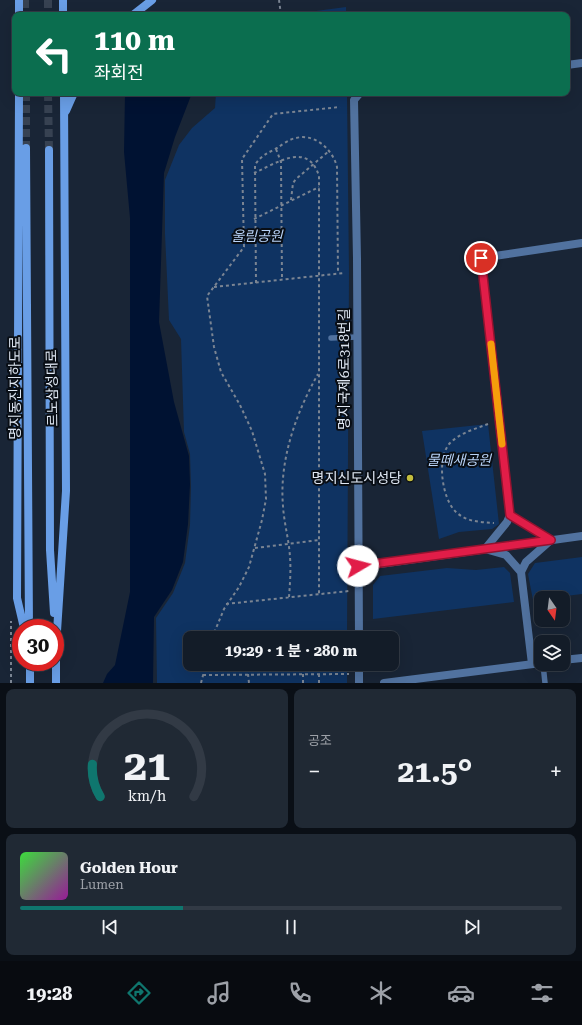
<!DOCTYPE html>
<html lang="ko">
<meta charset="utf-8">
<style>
:root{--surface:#131c28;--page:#202934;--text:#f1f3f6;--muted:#9da1a8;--line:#323a45;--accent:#0f766e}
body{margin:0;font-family:"Roboto Serif","Noto Sans KR",serif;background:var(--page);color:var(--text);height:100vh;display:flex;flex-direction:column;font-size:15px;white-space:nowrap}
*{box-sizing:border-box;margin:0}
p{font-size:13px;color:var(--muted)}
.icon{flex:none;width:22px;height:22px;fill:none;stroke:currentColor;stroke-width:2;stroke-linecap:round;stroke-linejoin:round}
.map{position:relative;height:683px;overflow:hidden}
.side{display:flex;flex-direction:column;gap:6px;padding:6px;background:#0a0f16;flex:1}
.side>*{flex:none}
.top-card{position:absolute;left:12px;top:12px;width:558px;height:84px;border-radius:8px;box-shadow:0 4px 16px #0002,0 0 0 1px var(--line);background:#0b6e4f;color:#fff;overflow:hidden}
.needle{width:26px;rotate:166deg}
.controls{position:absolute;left:534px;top:591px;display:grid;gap:8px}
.controls a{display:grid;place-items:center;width:36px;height:36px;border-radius:8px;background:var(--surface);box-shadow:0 4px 16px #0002,0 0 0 1px var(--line);font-size:20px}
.speed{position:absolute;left:12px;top:619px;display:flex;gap:8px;font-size:20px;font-weight:700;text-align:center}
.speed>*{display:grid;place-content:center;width:52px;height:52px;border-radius:50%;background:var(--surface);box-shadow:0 4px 16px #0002,0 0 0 1px var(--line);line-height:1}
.speed .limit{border:6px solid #d22;background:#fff;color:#111}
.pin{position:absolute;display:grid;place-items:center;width:34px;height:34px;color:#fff;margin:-17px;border:2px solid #fff;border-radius:50%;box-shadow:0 1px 4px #0007}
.me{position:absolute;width:44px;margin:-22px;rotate:82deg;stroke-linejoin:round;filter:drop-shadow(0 0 3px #0008)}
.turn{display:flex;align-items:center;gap:14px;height:84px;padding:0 16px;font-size:18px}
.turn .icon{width:52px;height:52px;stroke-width:2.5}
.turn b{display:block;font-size:28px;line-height:34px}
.big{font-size:30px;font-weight:700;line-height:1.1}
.side .tile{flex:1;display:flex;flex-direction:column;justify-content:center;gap:6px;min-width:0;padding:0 14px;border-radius:8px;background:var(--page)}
.side .dial{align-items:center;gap:0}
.dial svg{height:104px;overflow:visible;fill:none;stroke:var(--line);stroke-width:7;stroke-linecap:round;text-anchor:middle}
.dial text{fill:var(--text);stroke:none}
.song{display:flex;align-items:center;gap:12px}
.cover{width:48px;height:48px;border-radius:6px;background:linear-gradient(135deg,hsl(120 70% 55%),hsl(300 70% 35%))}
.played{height:4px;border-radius:2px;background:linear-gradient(90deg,var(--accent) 30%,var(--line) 30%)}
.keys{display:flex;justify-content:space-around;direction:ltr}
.heat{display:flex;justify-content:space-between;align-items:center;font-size:22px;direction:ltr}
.side .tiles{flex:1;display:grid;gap:6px;grid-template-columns:1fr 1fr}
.tile:last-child{grid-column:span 2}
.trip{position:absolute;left:183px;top:631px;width:216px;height:40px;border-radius:8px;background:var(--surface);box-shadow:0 4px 16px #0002,0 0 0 1px var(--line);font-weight:700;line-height:40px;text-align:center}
.tab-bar{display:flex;height:64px;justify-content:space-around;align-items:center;background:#080b10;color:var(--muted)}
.tab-bar .icon{width:28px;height:28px}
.tab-bar .current{color:var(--accent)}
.tab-bar b{font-size:18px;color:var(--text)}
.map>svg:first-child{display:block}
.green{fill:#0f3362}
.water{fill:#001232}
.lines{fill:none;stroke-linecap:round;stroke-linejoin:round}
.secondary-tunnel{stroke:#374252;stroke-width:8;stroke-dasharray:8 4;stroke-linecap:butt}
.path{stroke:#7b8593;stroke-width:2;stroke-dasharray:3 3;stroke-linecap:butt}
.lane{stroke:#51729f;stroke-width:5.5}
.street{stroke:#51729f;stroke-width:8}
.secondary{stroke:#699ee6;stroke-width:8}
.route-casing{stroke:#92132f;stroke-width:10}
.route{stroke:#e11d48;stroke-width:7}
.slow{stroke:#f59e0b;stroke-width:7}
.poi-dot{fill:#c3bd3e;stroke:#090e15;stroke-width:1.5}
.labels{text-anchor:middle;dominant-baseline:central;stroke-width:4;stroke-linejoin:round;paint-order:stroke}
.park-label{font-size:14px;font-style:italic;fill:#b8d3f8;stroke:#090e15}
.street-label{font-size:14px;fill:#dfe7f3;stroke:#090e15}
.poi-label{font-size:14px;fill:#dfe7f3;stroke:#090e15;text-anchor:end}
</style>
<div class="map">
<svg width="582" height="683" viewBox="0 0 582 683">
<rect width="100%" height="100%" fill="#192536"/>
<path class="green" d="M346,7V15H286Z
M216,93H347L349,273L347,638H190V664H347V683H157L156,618L173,593L185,563L190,525L191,487L190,454L184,432L181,339L169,320L165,234V180L179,145L192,128L215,108Z
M488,424L499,524L492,529L459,532L439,539L422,431Z
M582,557V594L533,600L528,574L535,563Z
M504,567L510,573L514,602L373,619V585L380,576L447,568L476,570Z"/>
<path class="water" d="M125,93H192L175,137L164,173L159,322L174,402L189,456L190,484L188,524L183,562L172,590L154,617L153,683H103L107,674L115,665L130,592V218L124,152Z"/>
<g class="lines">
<path class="secondary-tunnel" d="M25,0V15
M48,0V15
M26,93V148
M48,93L49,150"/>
<path class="path" d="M279,0L281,15
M12,21V85
M276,149L281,162L282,280
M254,173C277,163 308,141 319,176V594
M291,200L293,183L296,179L329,151
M254,219L319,187
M256,283L255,165C260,156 268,153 277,148C282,145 289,139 296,138C315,133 333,150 337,167L338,273
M214,287L344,273
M488,424C475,429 460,433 450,443C436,458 442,499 456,512C467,522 480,522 494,523
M255,548L319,540
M289,597C290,584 291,570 290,557C289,540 284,523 283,506C279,460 296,413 318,374
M226,604L349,591
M212,638L224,609L239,587L249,567L262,520L266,499L265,474L252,431L240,405L221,372L214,347L207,296L244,247L242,159L273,114L340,107
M248,674L249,683
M303,674V683
M319,674V683
M203,675L349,674
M11,683V621
M201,683L206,664"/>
<path class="lane" d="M331,338L357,337
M543,664L545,683"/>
<path class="street" d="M567,65L582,63
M510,515L551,540L526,562L521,572
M358,567L582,536
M359,638L357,259L354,100L360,93
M563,660L582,658
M359,664V683
M532,664L521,572L506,555L485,549L507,522L510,515L481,258L582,243
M384,683L541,663"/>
<path class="secondary" d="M19,0V15
M63,0V15
M133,15L152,0
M19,93L17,598L24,628
M66,111L74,93
M26,148L29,628
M49,150L50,550L54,613
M30,662V683
M56,683V647L66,491L64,93"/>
</g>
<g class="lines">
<g class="route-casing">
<path id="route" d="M358,566L551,540L510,515L481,258"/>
</g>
<use href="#route" class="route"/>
<path class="slow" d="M491,344L502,444"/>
</g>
<circle class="poi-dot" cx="410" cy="478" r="4"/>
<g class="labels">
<g class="park-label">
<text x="257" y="236">울림공원</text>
<text x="459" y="460">물떼새공원</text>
</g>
<g class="street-label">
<text transform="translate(344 369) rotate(-90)">명지국제6로318번길</text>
<text transform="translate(15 388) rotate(-90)">명지동진지하도로</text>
<text transform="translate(52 388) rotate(-91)">르노삼성대로</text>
</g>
<g class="poi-label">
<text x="402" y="478">명지신도시성당</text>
</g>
</g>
</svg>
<div class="controls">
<a><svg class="needle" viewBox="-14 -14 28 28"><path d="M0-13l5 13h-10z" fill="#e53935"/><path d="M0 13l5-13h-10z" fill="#9da1a8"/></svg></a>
<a><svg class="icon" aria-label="layers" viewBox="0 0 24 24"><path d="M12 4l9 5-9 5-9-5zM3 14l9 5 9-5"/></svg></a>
</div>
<div class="speed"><div class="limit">30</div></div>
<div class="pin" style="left:481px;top:258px;background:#d93025"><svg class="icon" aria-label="arrive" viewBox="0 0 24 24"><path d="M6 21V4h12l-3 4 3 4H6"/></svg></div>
<svg class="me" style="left:358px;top:566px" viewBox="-20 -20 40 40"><circle r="19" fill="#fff"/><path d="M0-13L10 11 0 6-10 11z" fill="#e11d48"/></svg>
<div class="trip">19:29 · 1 분 · 280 m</div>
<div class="top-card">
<div class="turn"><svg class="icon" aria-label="left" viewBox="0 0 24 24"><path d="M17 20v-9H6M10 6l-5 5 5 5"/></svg><div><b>110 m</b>좌회전</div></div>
</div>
</div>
<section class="side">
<div class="tiles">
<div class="tile dial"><svg viewBox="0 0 100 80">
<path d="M14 69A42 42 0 1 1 86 69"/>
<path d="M14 69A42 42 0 0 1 8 44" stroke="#0f766e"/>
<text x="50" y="56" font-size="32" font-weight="700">21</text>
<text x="50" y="72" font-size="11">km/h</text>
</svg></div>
<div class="tile"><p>공조</p>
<div class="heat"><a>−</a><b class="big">21.5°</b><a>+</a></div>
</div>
<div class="tile">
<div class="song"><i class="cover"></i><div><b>Golden Hour</b><p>Lumen</p></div></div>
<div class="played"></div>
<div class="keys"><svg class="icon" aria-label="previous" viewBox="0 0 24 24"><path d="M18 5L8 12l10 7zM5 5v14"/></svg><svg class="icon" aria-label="pause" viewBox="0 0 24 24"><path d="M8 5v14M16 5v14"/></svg><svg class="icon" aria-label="next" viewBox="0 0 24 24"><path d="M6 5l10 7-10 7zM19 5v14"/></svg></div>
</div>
</div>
</section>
<nav class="tab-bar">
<b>19:28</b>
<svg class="icon current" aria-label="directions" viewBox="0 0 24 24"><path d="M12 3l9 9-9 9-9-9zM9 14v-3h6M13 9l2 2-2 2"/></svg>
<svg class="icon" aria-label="music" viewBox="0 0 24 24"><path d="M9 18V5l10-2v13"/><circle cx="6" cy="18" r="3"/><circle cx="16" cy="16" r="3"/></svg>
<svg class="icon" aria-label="phone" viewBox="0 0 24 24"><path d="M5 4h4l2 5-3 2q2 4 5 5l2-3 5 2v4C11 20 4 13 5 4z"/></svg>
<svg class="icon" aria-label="climate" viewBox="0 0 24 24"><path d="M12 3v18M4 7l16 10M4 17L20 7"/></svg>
<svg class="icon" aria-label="car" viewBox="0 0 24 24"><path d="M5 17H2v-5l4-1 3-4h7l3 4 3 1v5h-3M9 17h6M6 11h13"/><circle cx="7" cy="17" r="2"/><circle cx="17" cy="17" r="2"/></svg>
<svg class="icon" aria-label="filters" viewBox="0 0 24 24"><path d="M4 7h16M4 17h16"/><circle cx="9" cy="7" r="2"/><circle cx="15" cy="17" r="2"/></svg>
</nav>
